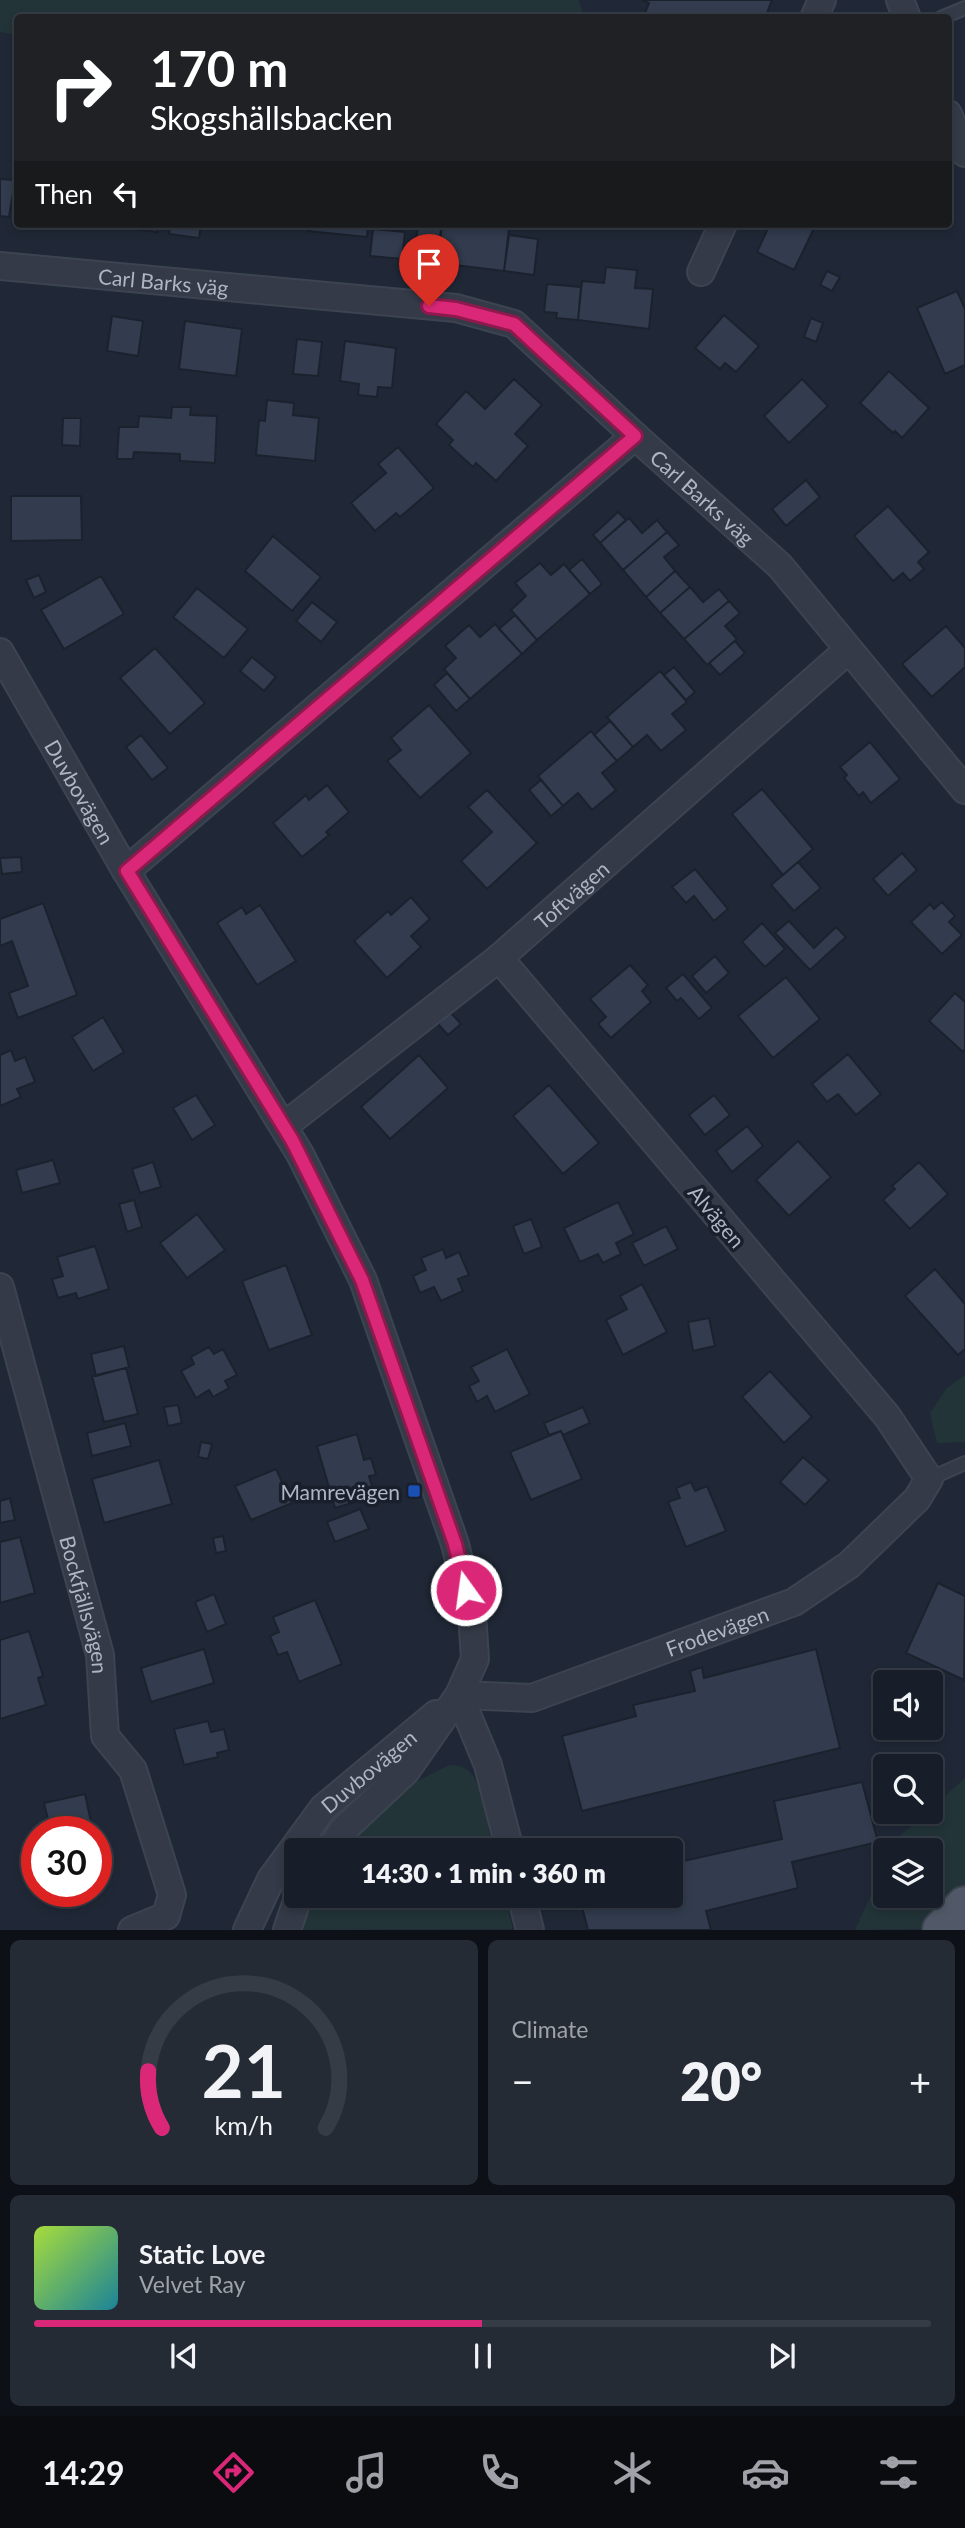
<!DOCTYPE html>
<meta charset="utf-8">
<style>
:root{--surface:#181e29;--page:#252b35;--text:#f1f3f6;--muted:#9fa2a8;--line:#363c46;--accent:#db2777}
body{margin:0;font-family:Lato,sans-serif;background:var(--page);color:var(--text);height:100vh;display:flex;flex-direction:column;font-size:26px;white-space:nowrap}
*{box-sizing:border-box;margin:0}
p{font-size:23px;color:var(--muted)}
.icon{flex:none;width:38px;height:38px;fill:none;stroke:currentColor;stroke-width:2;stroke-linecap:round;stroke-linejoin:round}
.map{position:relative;height:1930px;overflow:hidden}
.panel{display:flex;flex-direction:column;gap:10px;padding:10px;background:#0d1017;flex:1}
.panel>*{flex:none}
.guide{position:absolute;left:14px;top:14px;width:938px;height:214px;border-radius:7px;box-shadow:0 4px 10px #0003,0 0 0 2px var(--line);background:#202124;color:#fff;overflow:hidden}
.buttons{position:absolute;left:873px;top:1670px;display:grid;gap:14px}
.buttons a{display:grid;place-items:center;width:70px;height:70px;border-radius:7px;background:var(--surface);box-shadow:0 4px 10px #0003,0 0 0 2px var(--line);font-size:35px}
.speed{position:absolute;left:21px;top:1816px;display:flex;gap:14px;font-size:35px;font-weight:700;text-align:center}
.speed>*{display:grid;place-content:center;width:91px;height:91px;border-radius:50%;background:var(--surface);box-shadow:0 4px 10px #0003,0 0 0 2px var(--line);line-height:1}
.speed .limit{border:10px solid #d22;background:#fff;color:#111}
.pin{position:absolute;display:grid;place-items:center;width:60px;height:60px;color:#fff;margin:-72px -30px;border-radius:50% 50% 50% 0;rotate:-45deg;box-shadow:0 0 7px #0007}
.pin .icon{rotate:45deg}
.me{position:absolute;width:77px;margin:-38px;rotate:346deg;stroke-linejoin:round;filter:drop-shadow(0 0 5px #0008)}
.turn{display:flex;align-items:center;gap:24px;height:147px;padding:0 21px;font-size:32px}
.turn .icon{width:91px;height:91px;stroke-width:2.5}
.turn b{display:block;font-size:49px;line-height:60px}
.then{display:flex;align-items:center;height:66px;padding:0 21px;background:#0003;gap:14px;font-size:26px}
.big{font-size:52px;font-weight:800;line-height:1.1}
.panel .widget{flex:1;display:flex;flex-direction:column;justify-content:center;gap:10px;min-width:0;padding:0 24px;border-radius:10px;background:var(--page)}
.panel .dial{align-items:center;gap:0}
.dial svg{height:182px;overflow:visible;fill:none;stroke:var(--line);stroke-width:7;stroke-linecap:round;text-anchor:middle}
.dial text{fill:var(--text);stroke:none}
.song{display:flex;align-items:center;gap:21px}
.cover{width:84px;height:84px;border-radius:10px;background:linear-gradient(135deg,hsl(80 70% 55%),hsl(190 70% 35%))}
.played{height:7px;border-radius:4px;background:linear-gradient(90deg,var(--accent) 50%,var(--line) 50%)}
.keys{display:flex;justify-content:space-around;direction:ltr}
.heat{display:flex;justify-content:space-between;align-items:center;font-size:38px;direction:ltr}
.panel .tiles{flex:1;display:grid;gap:10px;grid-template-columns:1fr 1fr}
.widget:last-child{grid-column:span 2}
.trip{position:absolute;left:284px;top:1838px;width:399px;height:70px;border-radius:7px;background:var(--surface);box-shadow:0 4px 10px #0003,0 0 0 2px var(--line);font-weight:800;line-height:70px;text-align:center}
.menu{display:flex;height:112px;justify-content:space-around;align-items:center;background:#0a0c10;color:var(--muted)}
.menu .icon{width:49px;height:49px}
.menu .current{color:var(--accent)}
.menu b{font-size:32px;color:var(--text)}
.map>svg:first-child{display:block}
.green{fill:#223438}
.building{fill:#323c4e;stroke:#1b222e;stroke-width:2}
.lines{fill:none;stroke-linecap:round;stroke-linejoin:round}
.lane-casing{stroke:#3d4451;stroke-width:16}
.street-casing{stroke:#3d4451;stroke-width:30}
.primary-casing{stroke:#3d4451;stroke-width:42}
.lane{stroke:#343a47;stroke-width:12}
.street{stroke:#343a47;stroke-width:26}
.primary{stroke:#515968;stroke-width:38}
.route-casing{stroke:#8e194d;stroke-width:18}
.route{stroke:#db2777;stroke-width:12}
.transit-dot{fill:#1a4fb4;stroke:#19202c;stroke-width:2.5}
.labels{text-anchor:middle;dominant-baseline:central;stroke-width:7;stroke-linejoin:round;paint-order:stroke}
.street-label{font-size:21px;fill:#aeb5c4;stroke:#19202c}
.poi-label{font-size:21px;fill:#aeb5c4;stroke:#19202c;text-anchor:end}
</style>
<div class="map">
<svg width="965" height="1930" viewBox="0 0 965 1930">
<rect width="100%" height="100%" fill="#202837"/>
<path class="green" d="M0,0H578L585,17L18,18L17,35L0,32Z
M965,1375V1442L937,1443L930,1413L947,1388Z
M449,1765C456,1765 463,1766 469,1771C482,1782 489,1832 493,1850H342L394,1793Z
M965,1778V1885L921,1929L855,1930L885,1865L886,1895H931V1850H893L899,1837L928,1811H931V1808Z
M313,1895H504L513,1929L299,1930Z"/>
<path class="building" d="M642,0H772L765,18H643L649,3Z
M0,179L15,180L9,217L0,216Z
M92,224H130L129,228Z
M130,224H158L157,232L129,228Z
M170,224H201L199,238L169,234Z
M309,224H368L367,237L308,231Z
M442,224L464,226V224H495L494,227L509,229L504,271L438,263Z
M770,224H816L794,270L757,252Z
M418,225L441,227L438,263L414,260Z
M373,229L405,232L402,259L370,256Z
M509,235L538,239L534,275L504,271Z
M606,267L637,270L635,288L653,289L649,329L578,320L582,281L604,283Z
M827,271L840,277L832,291L820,285Z
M547,284L581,287L578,320L556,318L557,313L544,312Z
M957,291L965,309V365L945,374L917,308Z
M724,315L759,346L736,372L725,363L720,369L695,348Z
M112,316L143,321L138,356L107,351Z
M811,318L823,323L816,342L804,337Z
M185,321L242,329L236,376L179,369Z
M297,339L322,342L318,376L293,374Z
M345,341L396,348L392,388L378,387L377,397L358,395L359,384L340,381Z
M889,371L929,408L902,438L895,431L893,433L860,403Z
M514,379L542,405L515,434L528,446L496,481L476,463L473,467L449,445L453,440L436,424L466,391L485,409Z
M802,379L828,406L789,443L764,416Z
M267,400L294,403L293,415L319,418L315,461L256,455L259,420L265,421Z
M172,407H191L190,415L217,416L215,463L180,461V454L134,452L133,459H117L119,427H138L139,416L171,418Z
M63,418H81L80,446L62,445Z
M398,447L434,488L400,517L396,513L375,531L351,503L386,473L378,464Z
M806,480L820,497L786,526L772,509Z
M11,496H81L82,540L11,541Z
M888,506L929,552L918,562L924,569L910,581L903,573L893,581L854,536Z
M618,512L626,520L600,543L593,535Z
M629,518L642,533L657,520L667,532L623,570L600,543Z
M667,532L679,545L664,557L675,571L646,597L623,570Z
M273,536L321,577L292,611L245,571Z
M582,559L602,584L590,594L569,570Z
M540,563L551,575L564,564L590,594L537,640L511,610L526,596L515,583Z
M675,571L690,587L660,613L646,597Z
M39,575L46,592L34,598L26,580Z
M101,576L124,614L64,649L41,610Z
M690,587L703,602L719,589L729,601L684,639L660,613Z
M197,588L248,629L224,658L173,617Z
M729,601L740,613L725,626L737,639L707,665L684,639Z
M312,602L337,622L321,642L296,621Z
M515,615L537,640L522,654L499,629Z
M495,624L522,654L470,699L444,669L456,658L445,646L469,625L480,637Z
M946,626L965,648V667L932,697L902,664Z
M735,641L745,653L720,675L709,663Z
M155,648L205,703L170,734L120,678Z
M252,657L276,677L264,691L240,671Z
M674,667L695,692L686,700L664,675Z
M660,671L687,702L672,714L686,730L661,751L647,735L633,747L607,717Z
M447,673L470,699L456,711L434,685Z
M429,705L471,753L420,798L387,761L401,750L391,738Z
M610,721L633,747L617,761L594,735Z
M591,731L617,761L602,773L616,790L592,810L578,793L563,806L538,776Z
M141,735L168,768L152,780L126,747Z
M870,742L900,779L871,803L863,792L859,796L844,778L847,775L840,767Z
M541,780L563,806L551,816L529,790Z
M327,785L349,812L326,832L329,835L302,857L273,823L306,795L309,800Z
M762,789L813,849L783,875L732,814Z
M487,790L537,843L487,889L461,861L492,832L468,807Z
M902,853L917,870L888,896L873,879Z
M21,857L22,872L2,874L0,858Z
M798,862L821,888L794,911L771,885Z
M695,869L728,909L714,921L694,896L686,903L672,887Z
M411,897L430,919L411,936L421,947L387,978L354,941L388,911L391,915Z
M942,902L955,916L949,922L962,935L942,954L911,922L930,904L934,909Z
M43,903L77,995L18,1018L9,993L28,986L12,941L0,946V919Z
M260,905L296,961L257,985L217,923L242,907L246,914Z
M789,921L814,948L836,927L846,937L810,970L775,933Z
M762,923L785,949L765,967L742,942Z
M715,956L729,973L706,993L692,976Z
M630,965L648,985L642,991L651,1002L611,1038L598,1024L606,1017L590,999Z
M683,974L712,1008L699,1019L681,998L677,1001L666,988Z
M786,977L820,1019L773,1058L738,1016Z
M955,993L965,1002V1049L963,1052L929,1021Z
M450,1012L461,1024L448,1035L438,1024Z
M103,1017L124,1052L93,1071L72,1037Z
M11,1050L15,1061L25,1057L35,1082L17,1089L21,1097L0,1106V1055Z
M848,1054L881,1094L856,1115L838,1094L827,1102L812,1084Z
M419,1055L448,1088L390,1139L361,1107Z
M549,1085L599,1143L563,1174L513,1116Z
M196,1095L215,1125L192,1140L173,1108Z
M714,1095L730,1115L705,1135L689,1115Z
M747,1126L763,1146L732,1172L716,1151Z
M798,1141L831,1177L789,1216L756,1180Z
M53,1160L60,1183L22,1193L16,1170Z
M153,1162L161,1187L140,1193L132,1169Z
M919,1162L948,1194L910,1229L883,1200L895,1189L892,1186Z
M134,1200L142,1227L127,1232L119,1204Z
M618,1202L634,1234L616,1243L621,1254L603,1263L598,1254L580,1262L564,1228Z
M197,1214L225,1250L187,1278L160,1243Z
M531,1219L542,1247L524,1254L513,1226Z
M666,1226L678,1249L644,1266L632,1243Z
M95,1246L109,1289L78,1299L76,1293L58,1298L52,1279L63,1276L57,1257Z
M443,1249L446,1258L459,1252L469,1275L458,1279L463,1291L441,1301L434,1287L420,1293L413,1276L426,1270L421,1258Z
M286,1265L312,1335L269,1350L242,1281Z
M935,1269L965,1304V1349L958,1355L905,1296Z
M642,1284L667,1332L623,1355L606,1320L627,1309L620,1296Z
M709,1318L715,1346L693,1351L688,1322Z
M124,1346L129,1367L96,1376L91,1354Z
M209,1347L214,1354L223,1349L237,1375L225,1381L229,1388L213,1397L209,1390L196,1398L181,1371L194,1364L191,1357Z
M507,1349L530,1394L495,1412L487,1396L477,1402L469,1386L479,1381L471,1367Z
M126,1368L138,1414L104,1422L92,1376Z
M770,1371L812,1417L784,1443L742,1397Z
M178,1405L182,1423L168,1426L164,1407Z
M583,1407L590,1423L563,1435L561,1431L549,1435L544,1423Z
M125,1423L131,1446L92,1456L87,1433Z
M561,1431L582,1479L531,1500L510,1452Z
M357,1434L364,1460L371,1458L376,1475L369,1476L375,1496L335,1508L317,1446Z
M201,1442L212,1444L208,1459L198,1457Z
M803,1457L829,1480L805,1505L780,1482Z
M159,1460L172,1504L104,1523L92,1479Z
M276,1469L292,1503L251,1520L235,1486Z
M691,1482L695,1491L707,1486L726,1531L686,1547L668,1502L680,1498L676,1488Z
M10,1498L15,1520L0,1523V1501Z
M360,1509L369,1529L335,1542L327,1522Z
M223,1536L226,1551L216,1553L213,1538Z
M20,1537L35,1593L0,1603V1542Z
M938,1583L965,1596L964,1680L906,1653Z
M214,1594L226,1624L207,1632L195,1602Z
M315,1600L342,1664L299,1682L287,1652L278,1655L270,1636L279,1632L273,1617Z
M29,1631L43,1676L38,1678L46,1705L0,1719V1640Z
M204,1649L214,1683L151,1702L141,1668Z
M816,1649L840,1748L582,1811L562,1736L636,1716L633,1705L695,1691L690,1671L702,1667L704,1678Z
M208,1721L211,1732L224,1729L229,1750L217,1753L218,1757L184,1765L174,1729Z
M862,1782L878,1842L792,1862L798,1888L706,1911L711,1930H588L579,1895H670V1864L782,1839L774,1801Z
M85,1794L93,1831L51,1832L44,1803Z"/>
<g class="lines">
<g class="lane-casing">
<path id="lane" d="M941,18L965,8
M929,1479L965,1463"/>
</g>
<g class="street-casing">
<g id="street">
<path d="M900,0L907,18"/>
<path d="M814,18L822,0"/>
<path d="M948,114L965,153"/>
<path id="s1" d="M0,266L456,308L514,324L635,436L780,566L965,790"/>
<path d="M701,272L723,224"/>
<path id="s2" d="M0,652L126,871L300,1154L363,1280L455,1544L472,1613L475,1659L459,1695L406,1771L343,1830L330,1850"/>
<path d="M126,871L635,436"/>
<path id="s3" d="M284,1126L499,958L848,650"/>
<path id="s4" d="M0,1287L100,1655L105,1736L133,1770L172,1895L166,1916L132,1930"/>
<path id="s5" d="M459,1695L532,1698L794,1602L849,1565L917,1499L929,1479L887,1416L499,958"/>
<path d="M459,1695L488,1765L510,1850"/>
<path d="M521,1895L530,1930"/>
<path id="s6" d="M247,1930L271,1879L323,1808L436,1714"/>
<path d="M287,1930L299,1895"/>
</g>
</g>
<g class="primary-casing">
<path id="primary" d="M942,1930L965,1906"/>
</g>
<use href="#lane" class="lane"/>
<use href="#street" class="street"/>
<use href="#primary" class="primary"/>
</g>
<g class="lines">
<g class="route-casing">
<path id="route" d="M429,306L456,309L514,324L635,436L127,871L292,1140L362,1280L455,1544L466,1590"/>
</g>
<use href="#route" class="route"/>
</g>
<rect class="transit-dot" x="407" y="1484" width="14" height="14" rx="3.5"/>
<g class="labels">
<g class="street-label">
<text stroke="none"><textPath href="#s1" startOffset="164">Carl Barks väg</textPath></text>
<text stroke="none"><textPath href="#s1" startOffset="774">Carl Barks väg</textPath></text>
<text stroke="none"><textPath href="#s2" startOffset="161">Duvbovägen</textPath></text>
<text stroke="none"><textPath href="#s3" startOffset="369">Toftvägen</textPath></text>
<text transform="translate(717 1216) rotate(50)">Alvägen</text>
<text stroke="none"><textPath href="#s4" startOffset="329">Bockfjällsvägen</textPath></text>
<text stroke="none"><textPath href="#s5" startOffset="270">Frodevägen</textPath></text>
<text stroke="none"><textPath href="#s6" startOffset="203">Duvbovägen</textPath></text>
</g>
<g class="poi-label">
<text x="400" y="1491">Mamrevägen</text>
</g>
</g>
</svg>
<div class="buttons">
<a><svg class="icon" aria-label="sound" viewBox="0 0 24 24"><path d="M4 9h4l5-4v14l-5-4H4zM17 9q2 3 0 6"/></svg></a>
<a><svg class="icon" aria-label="search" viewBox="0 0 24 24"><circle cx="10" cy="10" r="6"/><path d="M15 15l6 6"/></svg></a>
<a><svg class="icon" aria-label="layers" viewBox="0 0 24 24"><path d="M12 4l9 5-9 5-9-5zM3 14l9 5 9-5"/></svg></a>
</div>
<div class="speed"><div class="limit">30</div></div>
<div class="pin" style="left:429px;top:306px;background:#d93025"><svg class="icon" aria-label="arrive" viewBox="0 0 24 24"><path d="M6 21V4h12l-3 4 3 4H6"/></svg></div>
<svg class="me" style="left:466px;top:1590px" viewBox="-20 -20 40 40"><circle r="17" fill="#db2777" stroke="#fff" stroke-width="3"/><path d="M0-11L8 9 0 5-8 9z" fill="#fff"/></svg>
<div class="trip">14:30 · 1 min · 360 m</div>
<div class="guide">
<div class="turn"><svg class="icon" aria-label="right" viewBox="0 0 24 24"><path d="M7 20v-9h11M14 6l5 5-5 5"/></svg><div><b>170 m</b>Skogshällsbacken</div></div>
<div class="then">Then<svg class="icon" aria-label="left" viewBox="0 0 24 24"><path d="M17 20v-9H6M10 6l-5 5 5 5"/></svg></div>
</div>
</div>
<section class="panel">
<div class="tiles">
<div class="widget dial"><svg viewBox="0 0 100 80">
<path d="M14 69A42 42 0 1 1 86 69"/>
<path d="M14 69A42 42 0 0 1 8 44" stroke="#db2777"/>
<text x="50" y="56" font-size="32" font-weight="700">21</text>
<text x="50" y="72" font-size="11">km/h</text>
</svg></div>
<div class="widget"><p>Climate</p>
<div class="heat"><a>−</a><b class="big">20°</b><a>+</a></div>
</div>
<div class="widget">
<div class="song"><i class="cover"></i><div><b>Static Love</b><p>Velvet Ray</p></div></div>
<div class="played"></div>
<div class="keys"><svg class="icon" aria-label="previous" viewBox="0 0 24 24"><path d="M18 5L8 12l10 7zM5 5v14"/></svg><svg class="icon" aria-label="pause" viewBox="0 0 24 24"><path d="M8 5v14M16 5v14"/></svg><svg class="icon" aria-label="next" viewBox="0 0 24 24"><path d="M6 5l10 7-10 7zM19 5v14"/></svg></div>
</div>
</div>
</section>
<nav class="menu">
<b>14:29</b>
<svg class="icon current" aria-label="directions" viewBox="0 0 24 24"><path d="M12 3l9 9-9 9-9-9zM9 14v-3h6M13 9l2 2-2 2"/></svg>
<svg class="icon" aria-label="music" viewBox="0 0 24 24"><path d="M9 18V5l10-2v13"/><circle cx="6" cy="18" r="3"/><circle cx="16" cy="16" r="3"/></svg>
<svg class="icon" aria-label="phone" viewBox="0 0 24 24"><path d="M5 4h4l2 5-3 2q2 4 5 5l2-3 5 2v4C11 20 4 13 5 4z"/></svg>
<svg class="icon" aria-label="climate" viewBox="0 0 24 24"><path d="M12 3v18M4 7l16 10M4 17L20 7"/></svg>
<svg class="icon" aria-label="car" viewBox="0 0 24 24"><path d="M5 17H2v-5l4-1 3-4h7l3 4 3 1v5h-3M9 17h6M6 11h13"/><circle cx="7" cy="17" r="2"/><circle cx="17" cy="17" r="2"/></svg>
<svg class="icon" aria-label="filters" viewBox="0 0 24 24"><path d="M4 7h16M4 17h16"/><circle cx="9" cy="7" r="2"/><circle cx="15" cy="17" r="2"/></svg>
</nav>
